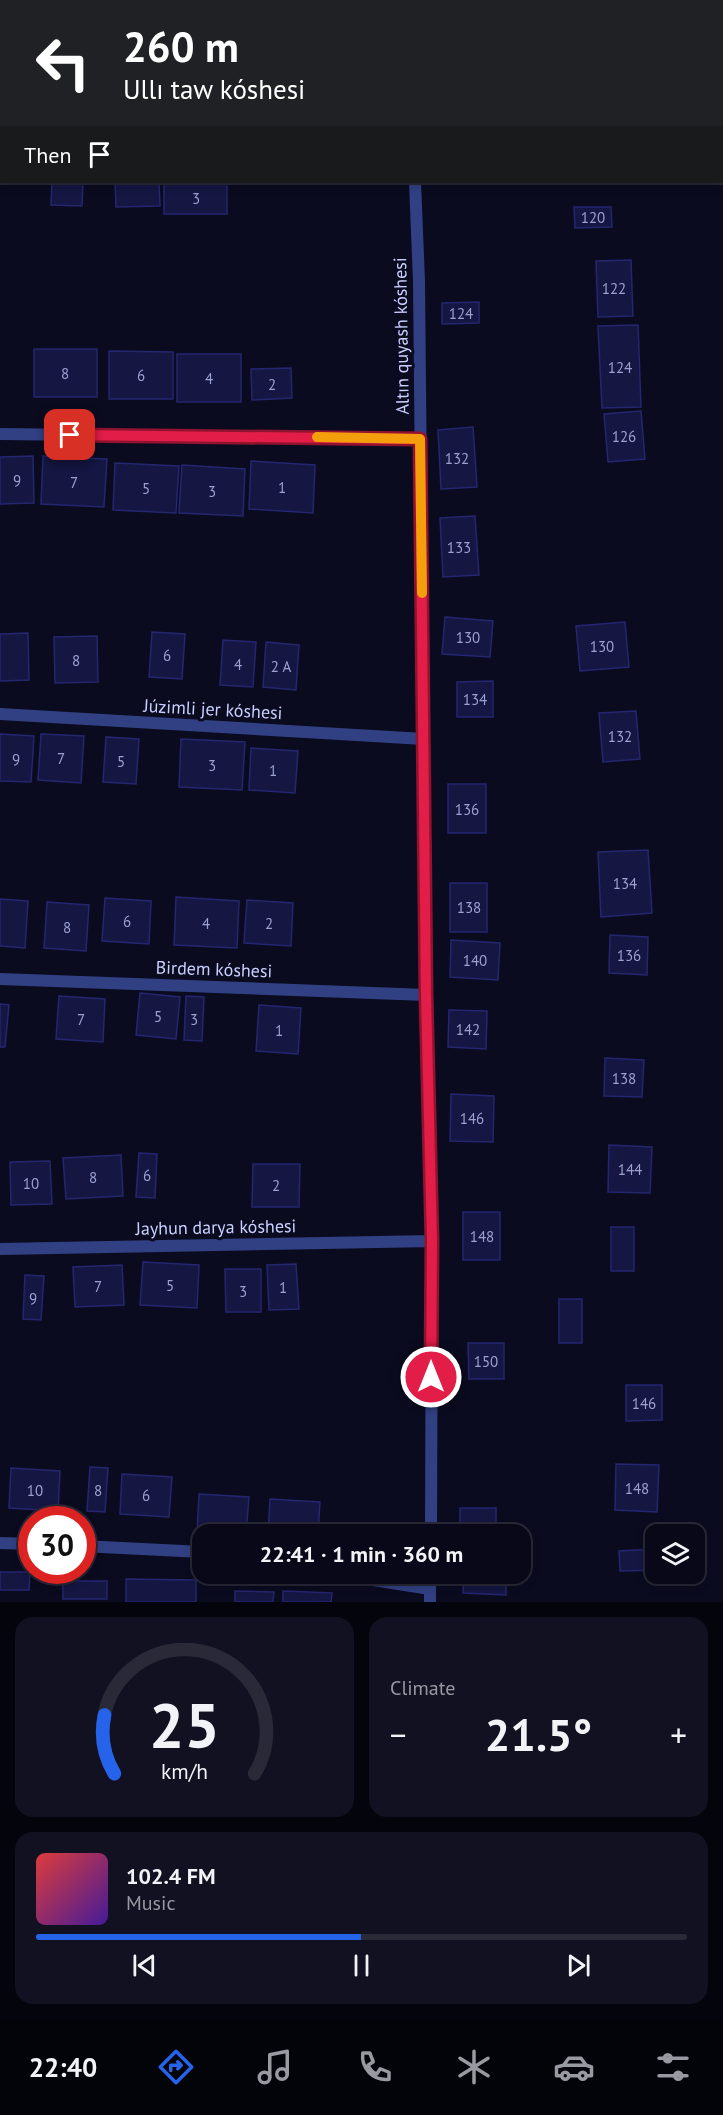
<!DOCTYPE html>
<meta charset="utf-8">
<style>
:root{--surface:#080818;--page:#111121;--text:#f1f3f6;--muted:#989aa2;--line:#292937;--accent:#2563eb}
body{margin:0;font-family:"PT Sans",sans-serif;background:var(--page);color:var(--text);height:100vh;display:flex;flex-direction:column;font-size:22px;white-space:nowrap}
*{box-sizing:border-box;margin:0}
p{font-size:20px;color:var(--muted)}
.icon{flex:none;width:33px;height:33px;fill:none;stroke:currentColor;stroke-width:2;stroke-linecap:round;stroke-linejoin:round}
.map{position:relative;height:1602px;overflow:hidden}
.sheet{display:flex;flex-direction:column;gap:15px;padding:15px;background:#04040d;flex:1}
.sheet>*{flex:none}
.banner{position:absolute;left:0px;top:0px;width:723px;height:183px;box-shadow:0 3px 9px #0003,0 0 0 2px var(--line);background:#202124;color:#fff;overflow:hidden}
.controls{position:absolute;left:645px;top:1524px;display:grid;gap:12px}
.controls a{display:grid;place-items:center;width:60px;height:60px;border-radius:12px;background:var(--surface);box-shadow:0 3px 9px #0003,0 0 0 2px var(--line);font-size:30px}
.speed{position:absolute;left:18px;top:1506px;display:flex;gap:12px;font-size:30px;font-weight:700;text-align:center}
.speed>*{display:grid;place-content:center;width:78px;height:78px;border-radius:50%;background:var(--surface);box-shadow:0 3px 9px #0003,0 0 0 2px var(--line);line-height:1}
.speed .limit{border:9px solid #d22;background:#fff;color:#111}
.pin{position:absolute;display:grid;place-items:center;width:51px;height:51px;color:#fff;margin:-26px;border-radius:12px;box-shadow:0 3px 9px #0006}
.me{position:absolute;width:66px;margin:-33px;rotate:0deg;stroke-linejoin:round;filter:drop-shadow(0 0 4px #0008)}
.turn{display:flex;align-items:center;gap:21px;height:126px;padding:0 24px;font-size:27px}
.turn .icon{width:78px;height:78px;stroke-width:2.5}
.turn b{display:block;font-size:42px;line-height:51px}
.then{display:flex;align-items:center;height:57px;padding:0 24px;background:#0003;gap:12px;font-size:22px}
.big{font-size:45px;font-weight:700;line-height:1.1}
.sheet .tile{flex:1;display:flex;flex-direction:column;justify-content:center;gap:9px;min-width:0;padding:0 21px;border-radius:18px;background:var(--page)}
.sheet .dial{align-items:center;gap:0}
.dial svg{height:156px;overflow:visible;fill:none;stroke:var(--line);stroke-width:7;stroke-linecap:round;text-anchor:middle}
.dial text{fill:var(--text);stroke:none}
.song{display:flex;align-items:center;gap:18px}
.cover{width:72px;height:72px;border-radius:9px;background:linear-gradient(135deg,hsl(0 70% 55%),hsl(260 70% 35%))}
.played{height:6px;border-radius:3px;background:linear-gradient(90deg,var(--accent) 50%,var(--line) 50%)}
.keys{display:flex;justify-content:space-around;direction:ltr}
.heat{display:flex;justify-content:space-between;align-items:center;font-size:33px;direction:ltr}
.sheet .tiles{flex:1;display:grid;gap:15px;grid-template-columns:1fr 1fr}
.tile:last-child{grid-column:span 2}
.trip{position:absolute;left:192px;top:1524px;width:339px;height:60px;border-radius:18px;background:var(--surface);box-shadow:0 3px 9px #0003,0 0 0 2px var(--line);font-weight:700;line-height:60px;text-align:center}
.menu{display:flex;height:96px;justify-content:space-around;align-items:center;background:#03030a;color:var(--muted)}
.menu .icon{width:42px;height:42px}
.menu .current{color:var(--accent)}
.menu b{font-size:27px;color:var(--text)}
.map>svg:first-child{display:block}
.building{fill:#151642;stroke:#252670;stroke-width:1.5}
.lines{fill:none;stroke-linecap:round;stroke-linejoin:round}
.street{stroke:#314083;stroke-width:12}
.route-casing{stroke:#92132f;stroke-width:15}
.route{stroke:#e11d48;stroke-width:10}
.slow{stroke:#f59e0b;stroke-width:10}
.labels{text-anchor:middle;dominant-baseline:central;stroke-width:6;stroke-linejoin:round;paint-order:stroke}
.number-label{font-size:15px;fill:#9ca1d0}
.street-label{font-size:18px;fill:#c9cfff;stroke:#0b0b20}
</style>
<div class="map">
<svg width="723" height="1602" viewBox="0 0 723 1602">
<rect width="100%" height="100%" fill="#0b0b20"/>
<path class="building" d="M52,182H83L82,206L51,205Z
M115,182H159L160,206L116,207Z
M164,182H227V214H164Z
M574,207H611L612,227L575,228Z
M631,260L633,316L598,317L596,261Z
M479,302V323L442,324V303Z
M638,325L641,407L602,408L598,326Z
M34,349H97V397H34Z
M109,351L173,352V399H109Z
M177,354H241V402H177Z
M291,368L292,398L252,400L251,369Z
M641,411L645,459L608,462L604,414Z
M473,427L477,487L441,489L438,430Z
M33,456L34,503L0,504V457Z
M43,456L107,459L104,507L41,504Z
M251,461L315,465L313,513L249,509Z
M115,463L179,466L176,513L113,510Z
M182,465L245,469L243,516L179,513Z
M475,516L479,575L443,577L440,518Z
M445,617L493,621L490,657L442,654Z
M625,622L629,667L580,671L576,626Z
M152,632L185,634L182,679L149,677Z
M28,633L29,680L0,681V634Z
M97,636L98,682L55,683L54,637Z
M223,640L256,642L253,687L220,685Z
M266,642L299,645L296,690L263,687Z
M493,681V717H457V682Z
M636,711L640,759L603,762L599,713Z
M0,734L34,736L31,782L0,781Z
M41,734L84,736L81,783L38,780Z
M106,737L139,739L136,784L103,782Z
M181,739L245,742L242,790L179,787Z
M251,748L298,751L295,793L249,790Z
M448,784H486V833H448Z
M648,850L652,913L601,917L598,852Z
M450,883H487V932H450Z
M176,897L239,901L237,948L174,945Z
M105,898L151,901L149,944L102,941Z
M0,899L28,901L25,948L0,946Z
M247,900L293,903L291,946L244,943Z
M47,902L89,905L86,951L44,948Z
M610,935L648,937L647,975L609,973Z
M451,940L500,943L498,980L450,977Z
M140,993L180,997L176,1039L136,1035Z
M59,996L105,999L103,1042L56,1039Z
M186,996L204,997L202,1041L184,1040Z
M0,1004L9,1005L5,1047H0Z
M259,1005L301,1008L298,1054L256,1051Z
M449,1010L487,1011L486,1049L448,1047Z
M605,1058L644,1060L642,1097L604,1096Z
M451,1094L494,1096L493,1142L450,1141Z
M609,1145L652,1147L650,1193L608,1192Z
M139,1153L157,1154L155,1198L136,1197Z
M121,1155L123,1196L66,1199L63,1158Z
M50,1161L52,1204L11,1205L10,1162Z
M253,1164H300L299,1207H252Z
M463,1212H500V1260H463Z
M611,1227H634V1271H611Z
M143,1262L199,1265L197,1308L140,1305Z
M296,1264L299,1309L269,1310L267,1265Z
M122,1265L124,1305L75,1307L73,1267Z
M225,1269H261V1312H226Z
M25,1275L44,1276L41,1320L23,1319Z
M559,1299H582V1343H559Z
M468,1343H504V1379H469Z
M626,1385H662V1420L626,1421Z
M616,1464L659,1465L657,1512L615,1510Z
M90,1467L108,1468L105,1512L87,1511Z
M11,1468L60,1471L58,1511L9,1508Z
M122,1474L172,1477L169,1517L120,1514Z
M199,1494L249,1497L246,1534H197Z
M270,1499L320,1502L318,1534H268Z
M460,1508H496V1534H460Z
M656,1549V1570L620,1571L619,1551Z
M0,1572H30L29,1590H0Z
M464,1574H506V1595L463,1593Z
M126,1579L196,1580V1602H126Z
M63,1581H107V1599H63Z
M235,1591L274,1592L273,1602H235Z
M283,1591L332,1593L331,1602H283Z"/>
<g class="lines">
<path class="street" d="M409,0V2
M0,137H2
M415,182L419,281L426,995L432,1241L431,1534
M0,434L420,439
M0,714L424,739
M0,979L426,995
M0,1249L432,1241
M0,1543L32,1544
M82,1546L202,1552
M336,1574L430,1589
M430,1574V1602"/>
</g>
<g class="lines">
<g class="route-casing">
<path id="route" d="M70,435L420,439L426,995L432,1241L431,1377"/>
</g>
<use href="#route" class="route"/>
<path class="slow" d="M317,437L420,439L422,593"/>
</g>
<g class="labels">
<g class="number-label">
<text x="196" y="198">3</text>
<text x="593" y="217">120</text>
<text x="614" y="288">122</text>
<text x="461" y="313">124</text>
<text x="620" y="367">124</text>
<text x="65" y="373">8</text>
<text x="141" y="375">6</text>
<text x="209" y="378">4</text>
<text x="272" y="384">2</text>
<text x="624" y="436">126</text>
<text x="457" y="458">132</text>
<text x="17" y="480">9</text>
<text x="74" y="482">7</text>
<text x="282" y="487">1</text>
<text x="146" y="488">5</text>
<text x="212" y="491">3</text>
<text x="459" y="547">133</text>
<text x="468" y="637">130</text>
<text x="602" y="646">130</text>
<text x="167" y="655">6</text>
<text x="76" y="660">8</text>
<text x="238" y="664">4</text>
<text x="281" y="666">2 А</text>
<text x="475" y="699">134</text>
<text x="620" y="736">132</text>
<text x="61" y="758">7</text>
<text x="16" y="759">9</text>
<text x="121" y="761">5</text>
<text x="212" y="765">3</text>
<text x="273" y="770">1</text>
<text x="467" y="809">136</text>
<text x="625" y="883">134</text>
<text x="469" y="907">138</text>
<text x="127" y="921">6</text>
<text x="206" y="923">4</text>
<text x="269" y="923">2</text>
<text x="67" y="927">8</text>
<text x="629" y="955">136</text>
<text x="475" y="960">140</text>
<text x="158" y="1016">5</text>
<text x="81" y="1019">7</text>
<text x="194" y="1019">3</text>
<text x="468" y="1029">142</text>
<text x="279" y="1030">1</text>
<text x="624" y="1078">138</text>
<text x="472" y="1118">146</text>
<text x="630" y="1169">144</text>
<text x="147" y="1175">6</text>
<text x="93" y="1177">8</text>
<text x="31" y="1183">10</text>
<text x="276" y="1185">2</text>
<text x="482" y="1236">148</text>
<text x="170" y="1285">5</text>
<text x="98" y="1286">7</text>
<text x="283" y="1287">1</text>
<text x="243" y="1291">3</text>
<text x="33" y="1298">9</text>
<text x="486" y="1361">150</text>
<text x="644" y="1403">146</text>
<text x="637" y="1488">148</text>
<text x="35" y="1490">10</text>
<text x="98" y="1490">8</text>
<text x="146" y="1495">6</text>
</g>
<g class="street-label">
<text transform="translate(401 336) rotate(-91)">Altın quyash kóshesi</text>
<text transform="translate(213 709) rotate(3)">Júzimli jer kóshesi</text>
<text transform="translate(214 969) rotate(2)">Birdem kóshesi</text>
<text transform="translate(216 1227) rotate(-1)">Jayhun darya kóshesi</text>
</g>
</g>
</svg>
<div class="controls">
<a><svg class="icon" aria-label="layers" viewBox="0 0 24 24"><path d="M12 4l9 5-9 5-9-5zM3 14l9 5 9-5"/></svg></a>
</div>
<div class="speed"><div class="limit">30</div></div>
<div class="pin" style="left:70px;top:435px;background:#d93025"><svg class="icon" aria-label="arrive" viewBox="0 0 24 24"><path d="M6 21V4h12l-3 4 3 4H6"/></svg></div>
<svg class="me" style="left:431px;top:1377px" viewBox="-20 -20 40 40"><circle r="17" fill="#e11d48" stroke="#fff" stroke-width="3"/><path d="M0-11L8 9 0 5-8 9z" fill="#fff"/></svg>
<div class="trip">22:41 · 1 min · 360 m</div>
<div class="banner">
<div class="turn"><svg class="icon" aria-label="left" viewBox="0 0 24 24"><path d="M17 20v-9H6M10 6l-5 5 5 5"/></svg><div><b>260 m</b>Ullı taw kóshesi</div></div>
<div class="then">Then<svg class="icon" aria-label="arrive" viewBox="0 0 24 24"><path d="M6 21V4h12l-3 4 3 4H6"/></svg></div>
</div>
</div>
<section class="sheet">
<div class="tiles">
<div class="tile dial"><svg viewBox="0 0 100 80">
<path d="M14 69A42 42 0 1 1 86 69"/>
<path d="M14 69A42 42 0 0 1 9 39" stroke="#2563eb"/>
<text x="50" y="56" font-size="32" font-weight="700">25</text>
<text x="50" y="72" font-size="11">km/h</text>
</svg></div>
<div class="tile"><p>Climate</p>
<div class="heat"><a>−</a><b class="big">21.5°</b><a>+</a></div>
</div>
<div class="tile">
<div class="song"><i class="cover"></i><div><b>102.4 FM</b><p>Music</p></div></div>
<div class="played"></div>
<div class="keys"><svg class="icon" aria-label="previous" viewBox="0 0 24 24"><path d="M18 5L8 12l10 7zM5 5v14"/></svg><svg class="icon" aria-label="pause" viewBox="0 0 24 24"><path d="M8 5v14M16 5v14"/></svg><svg class="icon" aria-label="next" viewBox="0 0 24 24"><path d="M6 5l10 7-10 7zM19 5v14"/></svg></div>
</div>
</div>
</section>
<nav class="menu">
<b>22:40</b>
<svg class="icon current" aria-label="directions" viewBox="0 0 24 24"><path d="M12 3l9 9-9 9-9-9zM9 14v-3h6M13 9l2 2-2 2"/></svg>
<svg class="icon" aria-label="music" viewBox="0 0 24 24"><path d="M9 18V5l10-2v13"/><circle cx="6" cy="18" r="3"/><circle cx="16" cy="16" r="3"/></svg>
<svg class="icon" aria-label="phone" viewBox="0 0 24 24"><path d="M5 4h4l2 5-3 2q2 4 5 5l2-3 5 2v4C11 20 4 13 5 4z"/></svg>
<svg class="icon" aria-label="climate" viewBox="0 0 24 24"><path d="M12 3v18M4 7l16 10M4 17L20 7"/></svg>
<svg class="icon" aria-label="car" viewBox="0 0 24 24"><path d="M5 17H2v-5l4-1 3-4h7l3 4 3 1v5h-3M9 17h6M6 11h13"/><circle cx="7" cy="17" r="2"/><circle cx="17" cy="17" r="2"/></svg>
<svg class="icon" aria-label="filters" viewBox="0 0 24 24"><path d="M4 7h16M4 17h16"/><circle cx="9" cy="7" r="2"/><circle cx="15" cy="17" r="2"/></svg>
</nav>
